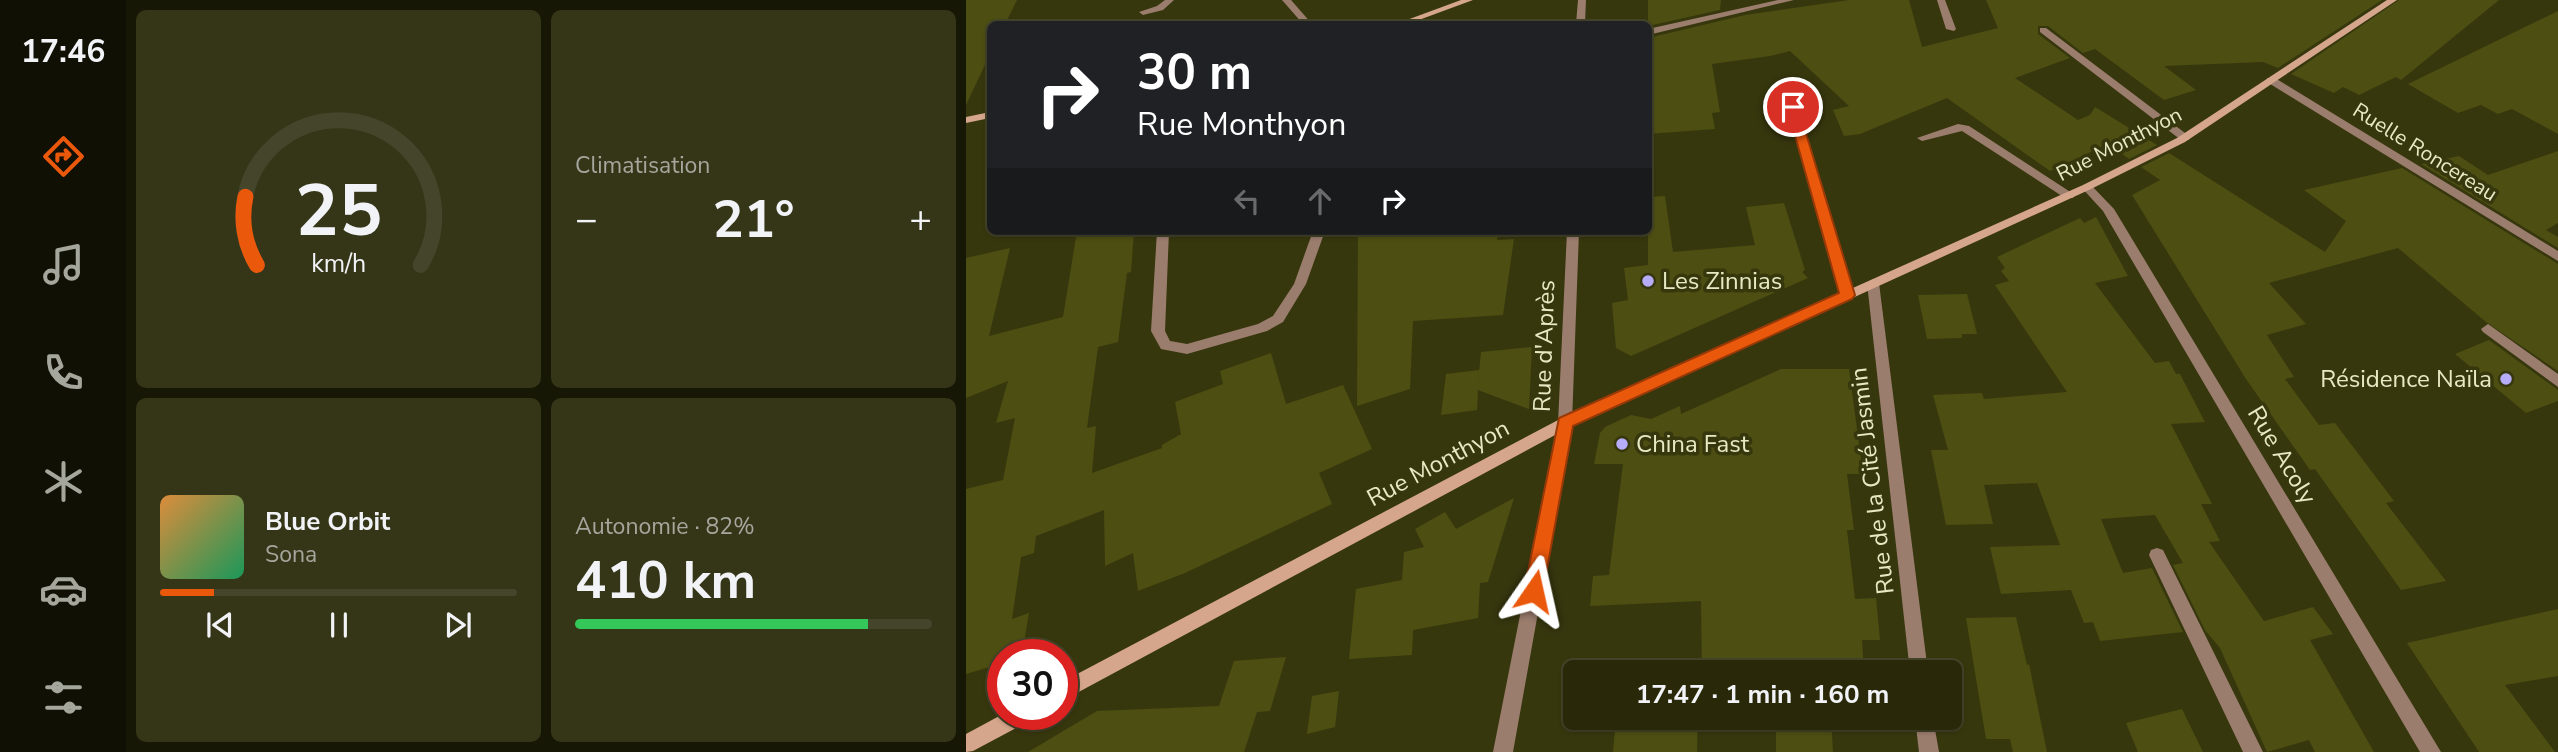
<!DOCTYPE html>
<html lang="fr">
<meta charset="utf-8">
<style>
:root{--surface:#29290a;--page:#353518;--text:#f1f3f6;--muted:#a5a69c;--line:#45452b;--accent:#ea580c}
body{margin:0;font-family:"Nunito Sans",sans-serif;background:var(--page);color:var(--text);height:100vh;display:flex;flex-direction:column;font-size:26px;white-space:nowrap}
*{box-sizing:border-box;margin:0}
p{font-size:23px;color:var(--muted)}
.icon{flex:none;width:38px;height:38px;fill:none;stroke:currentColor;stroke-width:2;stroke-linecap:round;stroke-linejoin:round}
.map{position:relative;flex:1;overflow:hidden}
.sheet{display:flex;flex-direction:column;gap:10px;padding:10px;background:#171706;width:840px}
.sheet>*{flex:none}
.banner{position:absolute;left:21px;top:21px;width:665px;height:214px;border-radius:10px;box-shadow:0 2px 5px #0004,0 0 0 2px var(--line);background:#202124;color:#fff;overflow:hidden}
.speed{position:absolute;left:21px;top:639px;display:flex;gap:14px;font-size:35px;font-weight:700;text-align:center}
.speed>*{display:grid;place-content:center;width:91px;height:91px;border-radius:50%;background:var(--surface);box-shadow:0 2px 5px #0004,0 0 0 2px var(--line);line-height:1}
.speed .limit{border:10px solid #d22;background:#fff;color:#111}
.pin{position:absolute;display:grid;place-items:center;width:60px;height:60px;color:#fff;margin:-30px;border:4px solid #fff;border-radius:50%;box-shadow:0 2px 7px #0007}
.me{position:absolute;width:77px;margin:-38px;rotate:11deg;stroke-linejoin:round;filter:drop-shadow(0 0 5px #0008)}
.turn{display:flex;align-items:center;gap:24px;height:147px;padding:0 35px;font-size:32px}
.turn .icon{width:91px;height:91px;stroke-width:2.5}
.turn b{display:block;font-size:49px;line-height:60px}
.lanes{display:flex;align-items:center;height:66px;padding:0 35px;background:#0003;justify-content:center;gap:35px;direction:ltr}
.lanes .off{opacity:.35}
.big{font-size:52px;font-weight:700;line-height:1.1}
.sheet .tile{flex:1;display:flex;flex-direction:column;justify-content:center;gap:10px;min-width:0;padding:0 24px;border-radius:10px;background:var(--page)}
.sheet .dial{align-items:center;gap:0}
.dial svg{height:182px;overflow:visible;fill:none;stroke:var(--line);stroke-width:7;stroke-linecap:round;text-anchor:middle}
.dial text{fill:var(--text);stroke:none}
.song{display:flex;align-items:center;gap:21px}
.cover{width:84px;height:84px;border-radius:10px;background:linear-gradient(135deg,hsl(30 70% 55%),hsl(150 70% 35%))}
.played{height:7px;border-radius:4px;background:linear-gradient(90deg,var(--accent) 15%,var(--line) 15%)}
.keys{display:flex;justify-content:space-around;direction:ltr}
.heat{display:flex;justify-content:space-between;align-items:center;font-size:38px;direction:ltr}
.charge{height:10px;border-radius:5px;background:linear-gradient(90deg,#34c759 82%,var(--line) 0)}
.sheet .tiles{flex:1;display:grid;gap:10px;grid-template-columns:repeat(2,1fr)}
.trip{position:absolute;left:597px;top:660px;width:399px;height:70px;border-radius:10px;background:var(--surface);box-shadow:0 2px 5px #0004,0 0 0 2px var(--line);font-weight:700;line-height:70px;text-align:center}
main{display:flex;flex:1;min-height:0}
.dock{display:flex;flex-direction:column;width:126px;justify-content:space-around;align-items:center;background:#101004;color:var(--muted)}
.dock .icon{width:49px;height:49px}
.dock .on{color:var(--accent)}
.dock b{font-size:32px;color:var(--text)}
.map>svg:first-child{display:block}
.building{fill:#4d4e12}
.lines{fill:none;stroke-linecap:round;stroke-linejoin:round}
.lane{fill:#9b7d6d;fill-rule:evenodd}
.street{fill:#9b7d6d;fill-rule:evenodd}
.secondary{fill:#d5a68c;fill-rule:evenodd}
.route{fill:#ea580c;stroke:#983908;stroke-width:2}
.poi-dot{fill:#b6acf8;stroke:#37370e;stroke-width:2.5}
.labels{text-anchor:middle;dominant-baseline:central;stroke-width:7;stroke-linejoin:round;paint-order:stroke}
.far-street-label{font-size:21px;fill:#e7e9c3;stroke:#37370e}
.poi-label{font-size:24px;fill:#e7e9c3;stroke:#37370e;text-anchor:start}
.street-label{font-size:24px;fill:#e7e9c3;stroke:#37370e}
</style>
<main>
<nav class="dock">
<b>17:46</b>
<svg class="icon on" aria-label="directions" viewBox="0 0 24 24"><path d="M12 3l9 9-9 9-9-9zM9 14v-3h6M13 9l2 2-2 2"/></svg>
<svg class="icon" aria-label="music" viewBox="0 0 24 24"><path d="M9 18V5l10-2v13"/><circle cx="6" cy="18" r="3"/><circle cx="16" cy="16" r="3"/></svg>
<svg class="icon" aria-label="phone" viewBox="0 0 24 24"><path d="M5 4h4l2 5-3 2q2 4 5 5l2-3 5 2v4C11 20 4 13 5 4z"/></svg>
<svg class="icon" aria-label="climate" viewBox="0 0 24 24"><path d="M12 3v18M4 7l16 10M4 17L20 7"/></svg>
<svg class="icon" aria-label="car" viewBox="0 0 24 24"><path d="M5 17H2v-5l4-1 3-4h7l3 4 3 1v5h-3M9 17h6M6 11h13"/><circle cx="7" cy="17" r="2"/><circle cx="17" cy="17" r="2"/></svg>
<svg class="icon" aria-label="filters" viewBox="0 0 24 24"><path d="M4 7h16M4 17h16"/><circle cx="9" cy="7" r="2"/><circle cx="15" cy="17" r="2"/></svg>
</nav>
<section class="sheet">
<div class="tiles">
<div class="tile dial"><svg viewBox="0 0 100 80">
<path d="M14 69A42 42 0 1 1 86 69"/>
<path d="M14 69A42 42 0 0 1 9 39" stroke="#ea580c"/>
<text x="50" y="56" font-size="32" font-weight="700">25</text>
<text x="50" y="72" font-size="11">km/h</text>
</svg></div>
<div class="tile"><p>Climatisation</p>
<div class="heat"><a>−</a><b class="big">21°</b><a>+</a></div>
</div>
<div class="tile">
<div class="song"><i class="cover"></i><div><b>Blue Orbit</b><p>Sona</p></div></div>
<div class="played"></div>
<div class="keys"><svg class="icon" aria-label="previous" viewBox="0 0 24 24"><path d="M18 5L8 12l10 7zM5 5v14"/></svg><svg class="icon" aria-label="pause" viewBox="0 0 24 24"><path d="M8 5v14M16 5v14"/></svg><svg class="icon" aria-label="next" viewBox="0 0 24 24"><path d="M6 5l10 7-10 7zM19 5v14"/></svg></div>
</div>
<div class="tile"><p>Autonomie · 82%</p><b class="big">410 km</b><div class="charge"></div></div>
</div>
</section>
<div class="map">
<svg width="1592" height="752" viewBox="0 0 1592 752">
<rect width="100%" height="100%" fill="#37370e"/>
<path class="building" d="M0,0H51L39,24H24V54L0,105Z
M682,0H755L754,10L682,26Z
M883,0H943L956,47L1032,28L1020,0H1416L1312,68L1297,62L1198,66L1230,90L1198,100L1129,49L1117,53L1082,26H1072V34L1104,58L1049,78L1112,120L1124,115L1129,107L1191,145L1163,159L1142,144L1084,171L981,98L894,134L878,136L867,110L883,106L824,51L804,56L746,64L754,112L746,113L749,129L682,134V38L779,15Z
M1433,0H1533L1435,80L1430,77L1393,95L1377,87L1368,93L1325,74Z
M1592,11V134L1546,109L1532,114L1515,105L1492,113L1442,84Z
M1592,151V223L1580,230L1592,237V248L1455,164L1493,156L1522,175Z
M1203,153L1359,252L1380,221L1338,190L1436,168L1592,264V371L1520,322L1432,248L1303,283L1340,324L1301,335L1328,377L1319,379L1353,425L1369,423L1428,501L1420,503L1480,581L1435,590L1349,469L1344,470L1280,379L1166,195L1194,180L1175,167Z
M699,196L707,252L789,245L780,207L818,203L839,270L836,272L842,278L665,356L650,348L646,303L662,300L658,268L682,265V197Z
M1130,217L1162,276L1129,283L1189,363L1203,361L1210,374H1214L1239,422L1205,424L1246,504H1235L1254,541L1243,542L1298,621L1347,607L1367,634L1344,640L1408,752H1349L1343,740L1301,752L1254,648L1239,630L1207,565L1217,563L1189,515L1135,519L1157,573L1186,568L1217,632L1134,641L1127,622L1118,623L1105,590L1035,594L1024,547L1094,545L1071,483L1018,485L1027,524L980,525L965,450H982L967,395L1016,393L1018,399L1101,392L1029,285L1043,281L1035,271L1039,268L1031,257L1114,218L1118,223Z
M111,231H168L165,272L161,273L152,342L132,347L121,428L130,426L126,473L196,448V445L215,434L209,402L257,384L254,371L305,353L320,404L377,385L406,449L353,473L366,504L219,573L172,591L167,553L139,566L138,510L70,536L68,553L55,557L46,619L63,613L56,654H37V663L0,674V489L37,480L49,418L30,423L42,381L0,398V258L44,248L23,336L97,317Z
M392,231H524L525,237L532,236L531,240L548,239L537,315L447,321L444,389L391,406Z
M1001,294L1011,334H996V338L961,339L952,295Z
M1523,340L1592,390V401L1560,413L1489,354Z
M566,347L563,409L512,390L511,410L475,415L480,374L513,370L512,382L515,352Z
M815,369H883L897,474H881L888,530H881L889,599L910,598L914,640H896L898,672H736L735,601L624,606L627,576L643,575L657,464H628L634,433L639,427L665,415L685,419L714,406L715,414Z
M548,498L522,582L514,583L512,618L447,630L446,655L383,659L390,589L436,580L438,552L458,547L449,529L479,512L490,529Z
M1592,609V676L1539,685L1589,752H1513L1441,643Z
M1050,617L1061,665L1063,664L1081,752H1047L1044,739H1020L1000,618Z
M320,657L304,711L291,712L278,752H62L131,711L253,706L268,661Z
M734,664V672H655L656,668Z
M373,691L369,727L341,734L346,696Z
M1216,709L1237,752H1172L1160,723Z
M650,718H732L731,752H647Z
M810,718H865L867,752H810Z"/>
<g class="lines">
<path class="lane" d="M199,0H208L197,10L177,15L173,12L191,6Z
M1074,28H1080L1223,136V140H1215L1074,32Z
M826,104L831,107L887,295L886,298L881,299L875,295L821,107Z
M992,124L1003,126L1109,195L1107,198H1099L996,131L956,141L951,138Z"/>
<path class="street" d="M316,0H325L346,24H337Z
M612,0H620L619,24H610Z
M812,0H828L682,35V29Z
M971,0H979L990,29L988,31L980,29Z
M1301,78H1309L1592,251V261L1301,82Z
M1121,184L1125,185L1148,209L1475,752H1454L1137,211L1115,187Z
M191,231H203L199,331L204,341L221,344L292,324L307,316L328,284L347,231H359L340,284L317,322L301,331L221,354L195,349L185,331Z
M601,231H613L606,423L547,752H527L592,423Z
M907,279L913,283L962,672H944L901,283Z
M1522,324L1592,374V387L1517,332L1515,329Z
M1191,548L1197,550L1297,752H1277L1183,555L1185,550Z
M949,718H967L973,752H953Z"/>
<path class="secondary" d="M495,0H507L442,24H430Z
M1421,0H1431L1219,142L1125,189L604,427L96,701V682L594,419L1117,185L1211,138Z
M24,112V118L0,123V117Z
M37,714H65L63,721L7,751L0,752V734Z"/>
</g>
<path class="route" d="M827,103L832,107L889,295L886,299L607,426L577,591L574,597L568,600L561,597L558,591L593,418L873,293L821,107Z"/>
<g class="poi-dot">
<circle cx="682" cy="281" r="7"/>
<circle cx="1540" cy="379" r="7"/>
<circle cx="656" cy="444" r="7"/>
</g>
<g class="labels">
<g class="far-street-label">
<text transform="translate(1153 144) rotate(-27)">Rue Monthyon</text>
<text transform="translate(1459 152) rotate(32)">Ruelle Roncereau</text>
</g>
<g class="poi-label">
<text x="696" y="281">Les Zinnias</text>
<text x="1526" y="379" text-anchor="end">Résidence Naïla</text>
<text x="670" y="444">China Fast</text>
</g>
<g class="street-label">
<text transform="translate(578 346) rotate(-88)">Rue d'Après</text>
<text transform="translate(1316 455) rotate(59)">Rue Acoly</text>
<text transform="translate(472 463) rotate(-28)">Rue Monthyon</text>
<text transform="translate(906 481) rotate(-97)">Rue de la Cité Jasmin</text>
</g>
</g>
</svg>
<div class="speed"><div class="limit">30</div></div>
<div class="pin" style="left:827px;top:107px;background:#d93025"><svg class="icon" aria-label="arrive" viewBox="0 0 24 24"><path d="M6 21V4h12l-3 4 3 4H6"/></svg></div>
<svg class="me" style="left:568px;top:591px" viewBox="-20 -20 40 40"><path d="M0-17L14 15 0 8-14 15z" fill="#ea580c" stroke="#fff" stroke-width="4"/></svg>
<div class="trip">17:47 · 1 min · 160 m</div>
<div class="banner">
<div class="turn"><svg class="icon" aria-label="right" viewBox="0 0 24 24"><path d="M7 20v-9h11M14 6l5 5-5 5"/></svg><div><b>30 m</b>Rue Monthyon</div></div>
<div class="lanes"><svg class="icon off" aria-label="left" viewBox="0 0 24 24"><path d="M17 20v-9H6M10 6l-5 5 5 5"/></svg><svg class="icon off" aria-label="ahead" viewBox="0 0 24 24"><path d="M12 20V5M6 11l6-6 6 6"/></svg><svg class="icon" aria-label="right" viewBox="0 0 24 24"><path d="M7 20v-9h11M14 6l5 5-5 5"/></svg></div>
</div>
</div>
</main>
